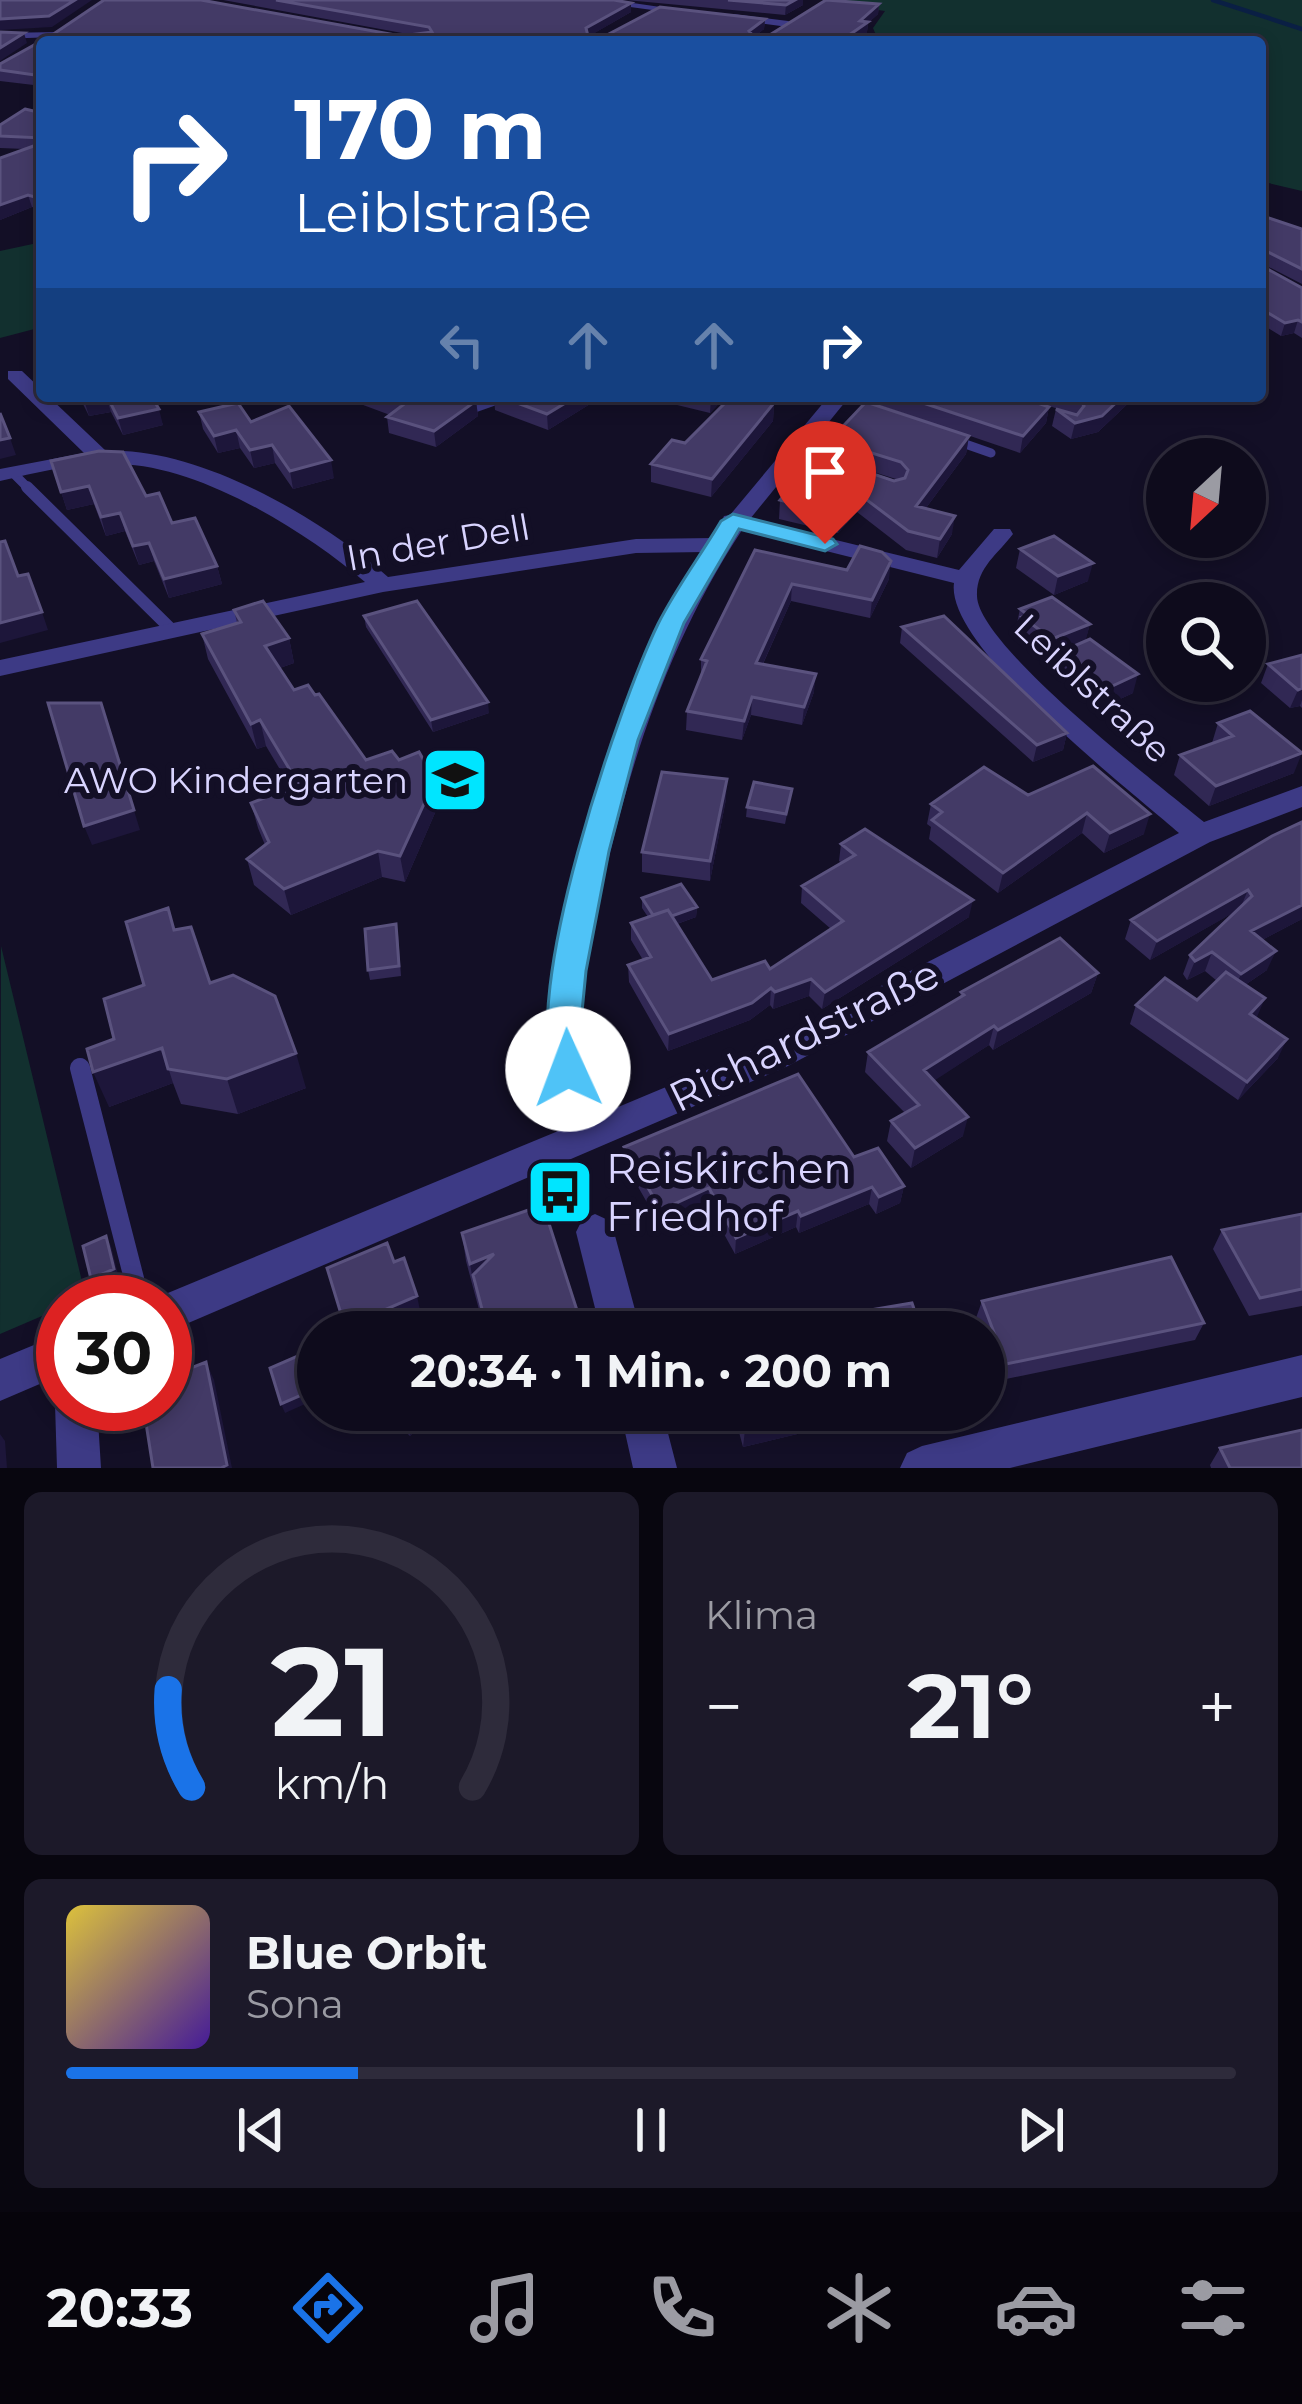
<!DOCTYPE html>
<html lang="de">
<meta charset="utf-8">
<style>
:root{--surface:#0e0b1c;--page:#1c1929;--text:#f1f3f6;--muted:#9b9ba3;--line:#2e2b3b;--accent:#1a73e8}
body{margin:0;font-family:Montserrat,sans-serif;background:var(--page);color:var(--text);height:100vh;display:flex;flex-direction:column;font-size:45px;white-space:nowrap}
*{box-sizing:border-box;margin:0}
p{font-size:39px;color:var(--muted)}
.icon{flex:none;width:66px;height:66px;fill:none;stroke:currentColor;stroke-width:2;stroke-linecap:round;stroke-linejoin:round}
.map{position:relative;height:1468px;overflow:hidden}
.side{display:flex;flex-direction:column;gap:24px;padding:24px;background:#08060f;flex:1}
.side>*{flex:none}
.top-card{position:absolute;left:36px;top:36px;width:1230px;height:366px;border-radius:12px;box-shadow:0 6px 18px #0003,0 0 0 3px var(--line);background:#1a4fa0;color:#fff;overflow:hidden}
.needle{width:78px;rotate:206deg}
.fabs{position:absolute;left:1146px;top:438px;display:grid;gap:24px}
.fabs a{display:grid;place-items:center;width:120px;height:120px;border-radius:50%;background:var(--surface);box-shadow:0 6px 18px #0003,0 0 0 3px var(--line);font-size:60px}
.speed{position:absolute;left:36px;top:1275px;display:flex;gap:24px;font-size:60px;font-weight:700;text-align:center}
.speed>*{display:grid;place-content:center;width:156px;height:156px;border-radius:50%;background:var(--surface);box-shadow:0 6px 18px #0003,0 0 0 3px var(--line);line-height:1}
.speed .limit{border:18px solid #d22;background:#fff;color:#111}
.pin{position:absolute;display:grid;place-items:center;width:102px;height:102px;color:#fff;margin:-123px -51px;border-radius:50% 50% 50% 0;rotate:-45deg;box-shadow:0 0 12px #0007}
.pin .icon{rotate:45deg}
.me{position:absolute;width:132px;margin:-66px;rotate:358deg;stroke-linejoin:round;filter:drop-shadow(0 0 9px #0008)}
.turn{display:flex;align-items:center;gap:42px;height:252px;padding:0 60px;font-size:54px}
.turn .icon{width:156px;height:156px;stroke-width:2.5}
.turn b{display:block;font-size:84px;line-height:102px}
.lanes{display:flex;align-items:center;height:114px;padding:0 60px;background:#0003;justify-content:center;gap:60px;direction:ltr}
.lanes .off{opacity:.35}
.big{font-size:90px;font-weight:700;line-height:1.1}
.side .tile{flex:1;display:flex;flex-direction:column;justify-content:center;gap:18px;min-width:0;padding:0 42px;border-radius:18px;background:var(--page)}
.side .dial{align-items:center;gap:0}
.dial svg{height:312px;overflow:visible;fill:none;stroke:var(--line);stroke-width:7;stroke-linecap:round;text-anchor:middle}
.dial text{fill:var(--text);stroke:none}
.song{display:flex;align-items:center;gap:36px}
.cover{width:144px;height:144px;border-radius:18px;background:linear-gradient(135deg,hsl(50 70% 55%),hsl(260 70% 35%))}
.played{height:12px;border-radius:6px;background:linear-gradient(90deg,var(--accent) 25%,var(--line) 25%)}
.keys{display:flex;justify-content:space-around;direction:ltr}
.heat{display:flex;justify-content:space-between;align-items:center;font-size:66px;direction:ltr}
.side .tiles{flex:1;display:grid;gap:24px;grid-template-columns:1fr 1fr}
.tile:last-child{grid-column:span 2}
.trip{position:absolute;left:297px;top:1311px;width:708px;height:120px;border-radius:60px;background:var(--surface);box-shadow:0 6px 18px #0003,0 0 0 3px var(--line);font-weight:700;line-height:120px;text-align:center}
.menu{display:flex;height:192px;justify-content:space-around;align-items:center;background:#06040b;color:var(--muted)}
.menu .icon{width:84px;height:84px}
.menu .active{color:var(--accent)}
.menu b{font-size:54px;color:var(--text)}
.map>svg:first-child{display:block}
.green{fill:#12302f}
.lines{fill:none;stroke-linecap:round;stroke-linejoin:round}
.stream{stroke:#0a1f44;stroke-width:4.5}
.service-far2{stroke:#3d3a85;stroke-width:9}
.service-far1{stroke:#3d3a85;stroke-width:12}
.service{stroke:#3d3a85;stroke-width:20}
.minor{fill:#3d3a85;fill-rule:evenodd}
.wall{fill:#312854}
.shaded-wall{fill:#1d163a}
.building{fill:#433a66;stroke:#5a527e;stroke-width:3}
.route{fill:#4fc3f7;stroke:#337fa1;stroke-width:3}
.labels{text-anchor:middle;dominant-baseline:central;stroke-width:12;stroke-linejoin:round;paint-order:stroke}
.street-label{font-size:36px;fill:#d9d4ff;stroke:#130f26}
.poi-label{font-size:36px;fill:#d9d4ff;stroke:#130f26;text-anchor:end}
.near-street-label{font-size:42px;fill:#d9d4ff;stroke:#130f26}
.near-poi-label{font-size:42px;fill:#d9d4ff;stroke:#130f26;text-anchor:start}
</style>
<div class="map">
<svg width="1302" height="1468" viewBox="0 0 1302 1468">
<rect width="100%" height="100%" fill="#130f26"/>
<path class="green" d="M840,0H1302V191L1260,181V42H879L873,28L885,11L835,4Z
M42,242V327L0,338V251Z
M1,946L86,1298L63,1302V1307L0,1334Z"/>
<g class="lines">
<path class="stream" d="M1213,0L1302,29"/>
<path class="service-far2" d="M1158,396L1169,400
M951,439L991,453
M12,472L30,490"/>
<path class="service-far1" d="M27,487L172,630"/>
<path class="service" d="M80,1068L140,1302"/>
<path class="minor" d="M579,0H612L695,12L689,15Z
M733,14L788,21L794,24L788,27L729,19Z
M59,32L55,37L0,39V33Z
M8,371H22L42,390V396H48L106,451C197,446 321,518 388,577L636,539L714,538L724,516L730,515L829,396H850L750,519L959,570L994,529H1010L1013,534C998,554 976,568 977,596C978,646 1160,786 1204,822L1302,786V807L1210,842L788,1066L165,1333V1302L151,1300L580,1122C569,1105 556,1086 551,1065C540,1014 555,960 567,910C595,785 632,660 705,552L636,553L383,592L0,676V660L365,582C304,530 200,466 119,464C78,462 39,472 0,481V469L84,453L8,379ZM742,530L954,583C945,647 1130,790 1179,833L764,1046L611,1110C602,1097 592,1085 587,1070C571,1021 587,964 596,915C625,777 664,649 742,530Z
M432,396L475,401L522,396L474,413Z
M595,1214L608,1220L614,1232L641,1332H601L576,1232L582,1220Z
M63,1333V1374L0,1401V1359Z
M1302,1355V1397L1010,1468H900L907,1453L922,1446Z
M63,1388V1404H97L101,1468H57L55,1404Z
M620,1410H662L677,1468H633Z"/>
</g>
<path class="wall" d="M104,0H201L401,36L413,35L223,0H614L631,3V12L589,36H605L660,7L765,19L764,29L755,36H768L826,0L879,4L878,14L868,23L867,32L855,42H42V86L0,81V64L52,35Z
M626,0H803V5L785,15Z
M42,113V210L32,207L0,220L25,149L0,148V136Z
M1260,215L1302,229V284L1261,263L1262,266L1302,288V338L1294,333L1281,336L1260,323Z
M79,396H151L163,425L123,435L111,412L89,416Z
M339,396H463L476,401L478,416L436,447L389,433L387,417L390,415Z
M494,396H603L548,430L495,410Z
M673,396H726L710,413L673,404Z
M881,396H1018L1049,407L1046,423L1020,453L879,405Z
M1023,396H1136L1098,432L1071,439L1052,426L1056,409L1071,414Z
M774,403L773,421L711,497L651,482V464L685,443Z
M199,412L251,422L334,478L293,489L275,463L254,468L240,448L218,453L203,429Z
M969,436L966,454L926,508L952,534L937,558L906,550L857,512L838,533L779,519L780,500L899,480L829,458L830,440Z
M51,461L146,496L217,566L222,584L169,598L154,561L139,565L125,531L106,536L94,504L67,510Z
M1020,549L1088,581L1054,595L1016,568Z
M755,550L889,579L870,618L791,601L763,664L814,692L802,725L751,715L742,740L686,730L687,711L701,677V659Z
M1020,609L1090,624L1085,641L1133,693L1103,707L1055,672L1060,653L1047,658L1018,636L1019,631L1016,628Z
M234,610L289,638L294,663L280,668L294,690L315,695L366,760H399L438,806L405,882L382,877L291,915L254,885L247,859L265,845L258,828L251,803L291,788L266,746L257,749L208,659L202,634L237,623Z
M364,616L489,713L433,732L366,627Z
M902,627L1067,733L1063,750L1033,762L900,643Z
M1302,655V708L1300,706L1290,708L1261,683L1268,664Z
M1218,723L1294,773L1209,806L1174,775L1180,755L1212,743Z
M1093,766L1144,834L1104,853L1082,833L998,893L929,839L931,827L927,824L931,804L1028,795Z
M792,789L785,824L746,817L747,807Z
M726,799L710,881L642,872V852Z
M1302,822V919L1262,940L1267,970L1245,985L1256,1018L1278,1058L1238,1100L1130,1024L1136,1005L1197,1000L1217,981L1205,971L1187,980L1183,974L1190,955L1236,911L1150,960L1125,939L1131,920Z
M841,844L969,917L822,1009L809,996L773,1009L770,1005L750,1020L668,1051L629,982L628,965L643,960L631,940V923L648,917L642,908V898L697,907L696,917L677,924L712,980L770,969L831,929L801,903L802,886L842,863L839,861Z
M175,930L210,983L306,1088L238,1114L181,1104L173,1083L109,1107L114,1039Z
M398,934L401,976L370,980L368,970Z
M1098,973L1091,993L993,1050L989,1045L934,1080L963,1136L911,1168L887,1141L891,1121L905,1113L865,1072L868,1052L960,997L961,992Z
M624,1147L854,1157L904,1186L900,1203L876,1214L869,1204L799,1233L796,1227L735,1254L708,1205L661,1227L625,1164Z
M1302,1214V1306L1249,1316L1213,1249L1222,1230Z
M462,1233L584,1332H485L466,1261Z
M982,1301L1204,1323L1195,1340L1001,1380L984,1338V1332H982L976,1318Z
M384,1410H435L410,1436Z
M733,1410H871L815,1420L814,1430L743,1447Z
M1220,1448L1302,1468H1211L1210,1465Z"/>
<path class="shaded-wall" d="M75,0H92L52,27L0,30V19Z
M795,0H803V5L785,15L786,5Z
M631,3V12L586,38V28Z
M879,4L878,14L868,23L867,32L853,42H842L860,21Z
M765,19L764,29L749,41V31Z
M24,33L27,43L0,61V48Z
M28,195L32,207L0,220V205Z
M1298,320L1294,333L1281,336L1285,323Z
M101,396H106L111,412L89,416L84,400Z
M577,396H603L548,430L547,414Z
M712,396H726L710,413L711,398Z
M1123,396H1136L1098,432L1071,439L1075,423Z
M476,401L478,416L436,447L434,431Z
M774,403L773,421L711,497L712,479Z
M1049,407L1046,423L1020,453L1023,436Z
M159,409L163,425L123,435L118,418Z
M236,430L240,448L218,453L214,436Z
M969,436L966,454L914,524L916,506Z
M10,438L16,455L0,459V440Z
M272,445L275,463L254,468L250,450Z
M331,460L334,478L293,489L290,471Z
M89,486L94,504L67,510L61,492Z
M859,494L857,512L838,533L840,515Z
M120,513L125,531L106,536L101,517Z
M955,516L952,534L937,558L940,539Z
M149,543L154,561L139,565L133,546Z
M891,561L889,579L870,618L872,600Z
M1093,563L1088,581L1054,595L1058,576Z
M217,566L222,584L169,598L164,579Z
M792,584L791,601L755,681L756,663Z
M42,612L48,630L0,643V623Z
M1090,624L1085,643L1047,658L1052,639Z
M289,638L294,663L271,671L265,646Z
M816,674L814,692L802,725L804,707Z
M1138,674L1133,693L1103,707L1108,688Z
M1302,688V700L1300,706L1290,708L1298,690Z
M752,697L751,715L742,740L744,721Z
M488,702L489,713L433,732L431,720Z
M101,703L140,830L92,845L84,826Z
M260,720L266,746L257,749L251,724Z
M1067,733L1063,750L1033,762L1037,745Z
M1302,753L1294,773L1209,806L1216,786Z
M727,779L726,799L710,881V861Z
M435,780L438,806L405,882L400,856Z
M1087,813L1082,833L998,893L1003,873Z
M1150,814L1144,834L1104,853L1110,833Z
M378,851L382,877L291,915L284,889Z
M1248,890L1240,909L1150,960L1157,941Z
M973,900L969,917L822,1009L825,992Z
M1302,905V919L1243,950L1251,931Z
M697,907L696,917L657,931V921Z
M1276,951L1267,970L1233,993L1241,974Z
M1212,952L1205,971L1187,980L1195,961Z
M1098,973L1091,993L993,1050L998,1030Z
M811,979L809,996L773,1009L775,992Z
M771,988L770,1005L750,1020L668,1051L669,1034Z
M1265,998L1257,1017L1242,1033L1250,1014Z
M994,1026L989,1045L920,1090L924,1070Z
M1287,1039L1278,1058L1238,1100L1247,1082Z
M162,1048L173,1083L109,1107L93,1072Z
M296,1053L306,1088L238,1114L227,1079Z
M968,1117L963,1136L911,1168L915,1148Z
M904,1186L900,1203L876,1214L879,1197Z
M872,1187L869,1204L799,1233L801,1216Z
M709,1188L708,1205L661,1227V1210Z
M798,1211L796,1227L735,1254L736,1238Z
M106,1236L111,1246L119,1278L96,1288L91,1279Z
M494,1254L473,1275L475,1292L470,1264Z
M417,1296L421,1315L381,1332H347L345,1327Z
M206,1362L214,1380L232,1468H221Z
M303,1364L314,1400L285,1413L281,1404Z
M414,1410H435L410,1436L406,1419Z
M817,1412L814,1430L743,1447L745,1430Z
M0,1434L5,1441L7,1468H0Z"/>
<path class="building" d="M0,0H75L49,16L0,19Z
M104,0H201L401,36L432,32L429,27L276,0H614L631,3L586,28L588,36H605L660,7L765,19L749,31L753,36H768L826,0L879,4L860,21L868,22L842,40L854,42H42V76L0,70V64L52,35Z
M728,0H795L786,5Z
M0,32L24,33L0,48Z
M25,109L42,113V138L0,136V125Z
M42,143V199L28,195L0,205V158Z
M1260,215L1302,229V269L1260,248L1262,266L1302,288V322L1298,320L1285,323L1260,308Z
M107,396H151L159,409L118,418Z
M380,396H463L476,401L434,431L387,417L403,405Z
M498,396H577L547,414Z
M732,396H742L774,403L712,479L651,464L672,440L685,443Z
M902,396H1018L1049,407L1023,436Z
M1070,396H1123L1102,416L1075,423L1056,409L1077,415L1084,406L1079,399Z
M866,402L969,436L916,506L955,516L940,539L908,531L859,494L840,515L780,500L817,455L894,481L905,478L908,470L901,462L830,440Z
M238,403L251,422L289,406L331,460L290,471L272,445L250,450L236,430L214,436L199,412Z
M0,413L10,438L0,440Z
M99,451L123,452L146,496L159,493L172,523L195,518L217,566L164,579L149,543L133,546L120,513L101,517L89,486L61,492L51,461Z
M1054,536L1093,563L1058,576L1020,549Z
M5,541L18,576L28,574L42,612L0,623V542Z
M860,546L882,552L891,561L872,600L792,584L756,663L816,674L804,707L752,697L744,721L687,711L707,661L701,659L755,550L847,570Z
M1052,597L1090,624L1052,639L1022,617L1028,615L1020,609Z
M263,601L289,638L265,646L294,690L308,685L315,695L319,694L366,760L392,751L399,760L419,752L435,780L400,856L378,851L284,889L247,859L269,842L251,803L299,785L260,720L251,724L202,634L241,622L234,610Z
M417,601L488,702L431,720L364,616Z
M944,616L1067,733L1037,745L902,627Z
M1090,639L1138,674L1108,688L1060,652Z
M1302,655V688L1298,690L1268,664Z
M48,703H101L134,810L84,826Z
M1250,711L1302,753L1216,786L1180,755L1233,736L1218,723Z
M1093,766L1150,814L1110,833L1087,813L1003,873L932,820L942,812L931,804L984,767L1028,795Z
M662,772L727,779L710,861L642,852Z
M754,782L792,789L786,814L747,807Z
M1302,822V905L1251,931L1276,951L1241,974L1212,952L1195,961L1190,955L1252,896L1248,890L1157,941L1131,920L1272,836Z
M865,829L973,900L825,992L811,979L775,992L771,988L752,1003L669,1034L628,965L651,957L631,923L668,910L712,980L765,961L770,969L843,921L802,886L855,855L841,844Z
M681,884L697,907L672,916L668,910L653,915L642,898Z
M168,908L174,930L191,927L210,983L233,975L275,996L296,1053L227,1079L168,1069L162,1048L93,1072L87,1049L114,1039L104,999L144,985L126,922Z
M396,924L399,966L368,970L365,929Z
M1060,938L1098,973L998,1030L994,1026L924,1070L968,1117L915,1148L891,1121L919,1105L868,1052L964,995L961,992Z
M1226,972L1265,998L1250,1014L1287,1039L1247,1082L1136,1005L1165,978L1197,1000Z
M798,1074L854,1157L878,1148L904,1186L879,1197L872,1187L801,1216L798,1211L736,1238L709,1188L661,1210L624,1147Z
M543,1205L584,1332H488L473,1275L494,1254L470,1264L462,1233Z
M1302,1214V1289L1260,1298L1222,1230Z
M106,1236L114,1269L91,1279L83,1246Z
M387,1243L394,1262L404,1258L417,1296L345,1327L327,1268Z
M1171,1257L1204,1323L1006,1364L982,1301Z
M912,1303L922,1332H833L829,1317Z
M300,1355L311,1391L281,1404L270,1368Z
M206,1362L227,1465L221,1468H153L143,1404H165V1378Z
M397,1410H414L406,1419Z
M739,1410H816L817,1412L745,1430Z
M1302,1430V1468H1230L1220,1448Z"/>
<path class="route" d="M733,514L833,539L837,544L825,551L739,529L684,623L638,740L609,851L586,971L581,1022L585,1069L580,1079L568,1083L556,1079C517,1001 619,704 658,624C676,588 701,555 721,521Z"/>
<defs>
<g id="school-square" transform="scale(3.45)"><rect x="-9" y="-9" width="18" height="18" rx="4" fill="#00e5ff" stroke="#130f26"/><path d="M0-5L7-2L0 1L-7-2ZM-4 1L0 2.5L4 1V4Q0 6-4 4Z" fill="#111"/></g>
<g id="bus-square" transform="scale(3.45)"><rect x="-9" y="-9" width="18" height="18" rx="4" fill="#00e5ff" stroke="#130f26"/><path d="M-5-6H5V4H4V6H2V4H-2V6H-4V4H-5ZM-3.5-4V0h7V-4ZM-3.5 1.2v1.5H-2V1.2ZM2 1.2v1.5H3.5V1.2Z" fill="#111"/></g>
</defs>
<g fill-rule="evenodd">
<use href="#school-square" x="455" y="780"/>
<use href="#bus-square" x="560" y="1192"/>
</g>
<g class="labels">
<g class="street-label">
<text transform="translate(438 542) rotate(-10)">In der Dell</text>
<text transform="translate(1093 688) rotate(43)">Leiblstraße</text>
</g>
<g class="poi-label">
<text x="408" y="780">AWO Kindergarten</text>
</g>
<g class="near-street-label">
<text transform="translate(804 1035) rotate(-26)">Richardstraße</text>
</g>
<g class="near-poi-label">
<text x="606" y="1168">Reiskirchen<tspan x="606" dy="48">Friedhof</tspan></text>
</g>
</g>
</svg>
<div class="fabs">
<a><svg class="needle" viewBox="-14 -14 28 28"><path d="M0-13l5 13h-10z" fill="#e53935"/><path d="M0 13l5-13h-10z" fill="#9b9ba3"/></svg></a>
<a><svg class="icon" aria-label="search" viewBox="0 0 24 24"><circle cx="10" cy="10" r="6"/><path d="M15 15l6 6"/></svg></a>
</div>
<div class="speed"><div class="limit">30</div></div>
<div class="pin" style="left:825px;top:544px;background:#d93025"><svg class="icon" aria-label="arrive" viewBox="0 0 24 24"><path d="M6 21V4h12l-3 4 3 4H6"/></svg></div>
<svg class="me" style="left:568px;top:1069px" viewBox="-20 -20 40 40"><circle r="19" fill="#fff"/><path d="M0-13L10 11 0 6-10 11z" fill="#4fc3f7"/></svg>
<div class="trip">20:34 · 1 Min. · 200 m</div>
<div class="top-card">
<div class="turn"><svg class="icon" aria-label="right" viewBox="0 0 24 24"><path d="M7 20v-9h11M14 6l5 5-5 5"/></svg><div><b>170 m</b>Leiblstraße</div></div>
<div class="lanes"><svg class="icon off" aria-label="left" viewBox="0 0 24 24"><path d="M17 20v-9H6M10 6l-5 5 5 5"/></svg><svg class="icon off" aria-label="ahead" viewBox="0 0 24 24"><path d="M12 20V5M6 11l6-6 6 6"/></svg><svg class="icon off" aria-label="ahead" viewBox="0 0 24 24"><path d="M12 20V5M6 11l6-6 6 6"/></svg><svg class="icon" aria-label="right" viewBox="0 0 24 24"><path d="M7 20v-9h11M14 6l5 5-5 5"/></svg></div>
</div>
</div>
<section class="side">
<div class="tiles">
<div class="tile dial"><svg viewBox="0 0 100 80">
<path d="M14 69A42 42 0 1 1 86 69"/>
<path d="M14 69A42 42 0 0 1 8 44" stroke="#1a73e8"/>
<text x="50" y="56" font-size="32" font-weight="700">21</text>
<text x="50" y="72" font-size="11">km/h</text>
</svg></div>
<div class="tile"><p>Klima</p>
<div class="heat"><a>−</a><b class="big">21°</b><a>+</a></div>
</div>
<div class="tile">
<div class="song"><i class="cover"></i><div><b>Blue Orbit</b><p>Sona</p></div></div>
<div class="played"></div>
<div class="keys"><svg class="icon" aria-label="previous" viewBox="0 0 24 24"><path d="M18 5L8 12l10 7zM5 5v14"/></svg><svg class="icon" aria-label="pause" viewBox="0 0 24 24"><path d="M8 5v14M16 5v14"/></svg><svg class="icon" aria-label="next" viewBox="0 0 24 24"><path d="M6 5l10 7-10 7zM19 5v14"/></svg></div>
</div>
</div>
</section>
<nav class="menu">
<b>20:33</b>
<svg class="icon active" aria-label="directions" viewBox="0 0 24 24"><path d="M12 3l9 9-9 9-9-9zM9 14v-3h6M13 9l2 2-2 2"/></svg>
<svg class="icon" aria-label="music" viewBox="0 0 24 24"><path d="M9 18V5l10-2v13"/><circle cx="6" cy="18" r="3"/><circle cx="16" cy="16" r="3"/></svg>
<svg class="icon" aria-label="phone" viewBox="0 0 24 24"><path d="M5 4h4l2 5-3 2q2 4 5 5l2-3 5 2v4C11 20 4 13 5 4z"/></svg>
<svg class="icon" aria-label="climate" viewBox="0 0 24 24"><path d="M12 3v18M4 7l16 10M4 17L20 7"/></svg>
<svg class="icon" aria-label="car" viewBox="0 0 24 24"><path d="M5 17H2v-5l4-1 3-4h7l3 4 3 1v5h-3M9 17h6M6 11h13"/><circle cx="7" cy="17" r="2"/><circle cx="17" cy="17" r="2"/></svg>
<svg class="icon" aria-label="filters" viewBox="0 0 24 24"><path d="M4 7h16M4 17h16"/><circle cx="9" cy="7" r="2"/><circle cx="15" cy="17" r="2"/></svg>
</nav>
